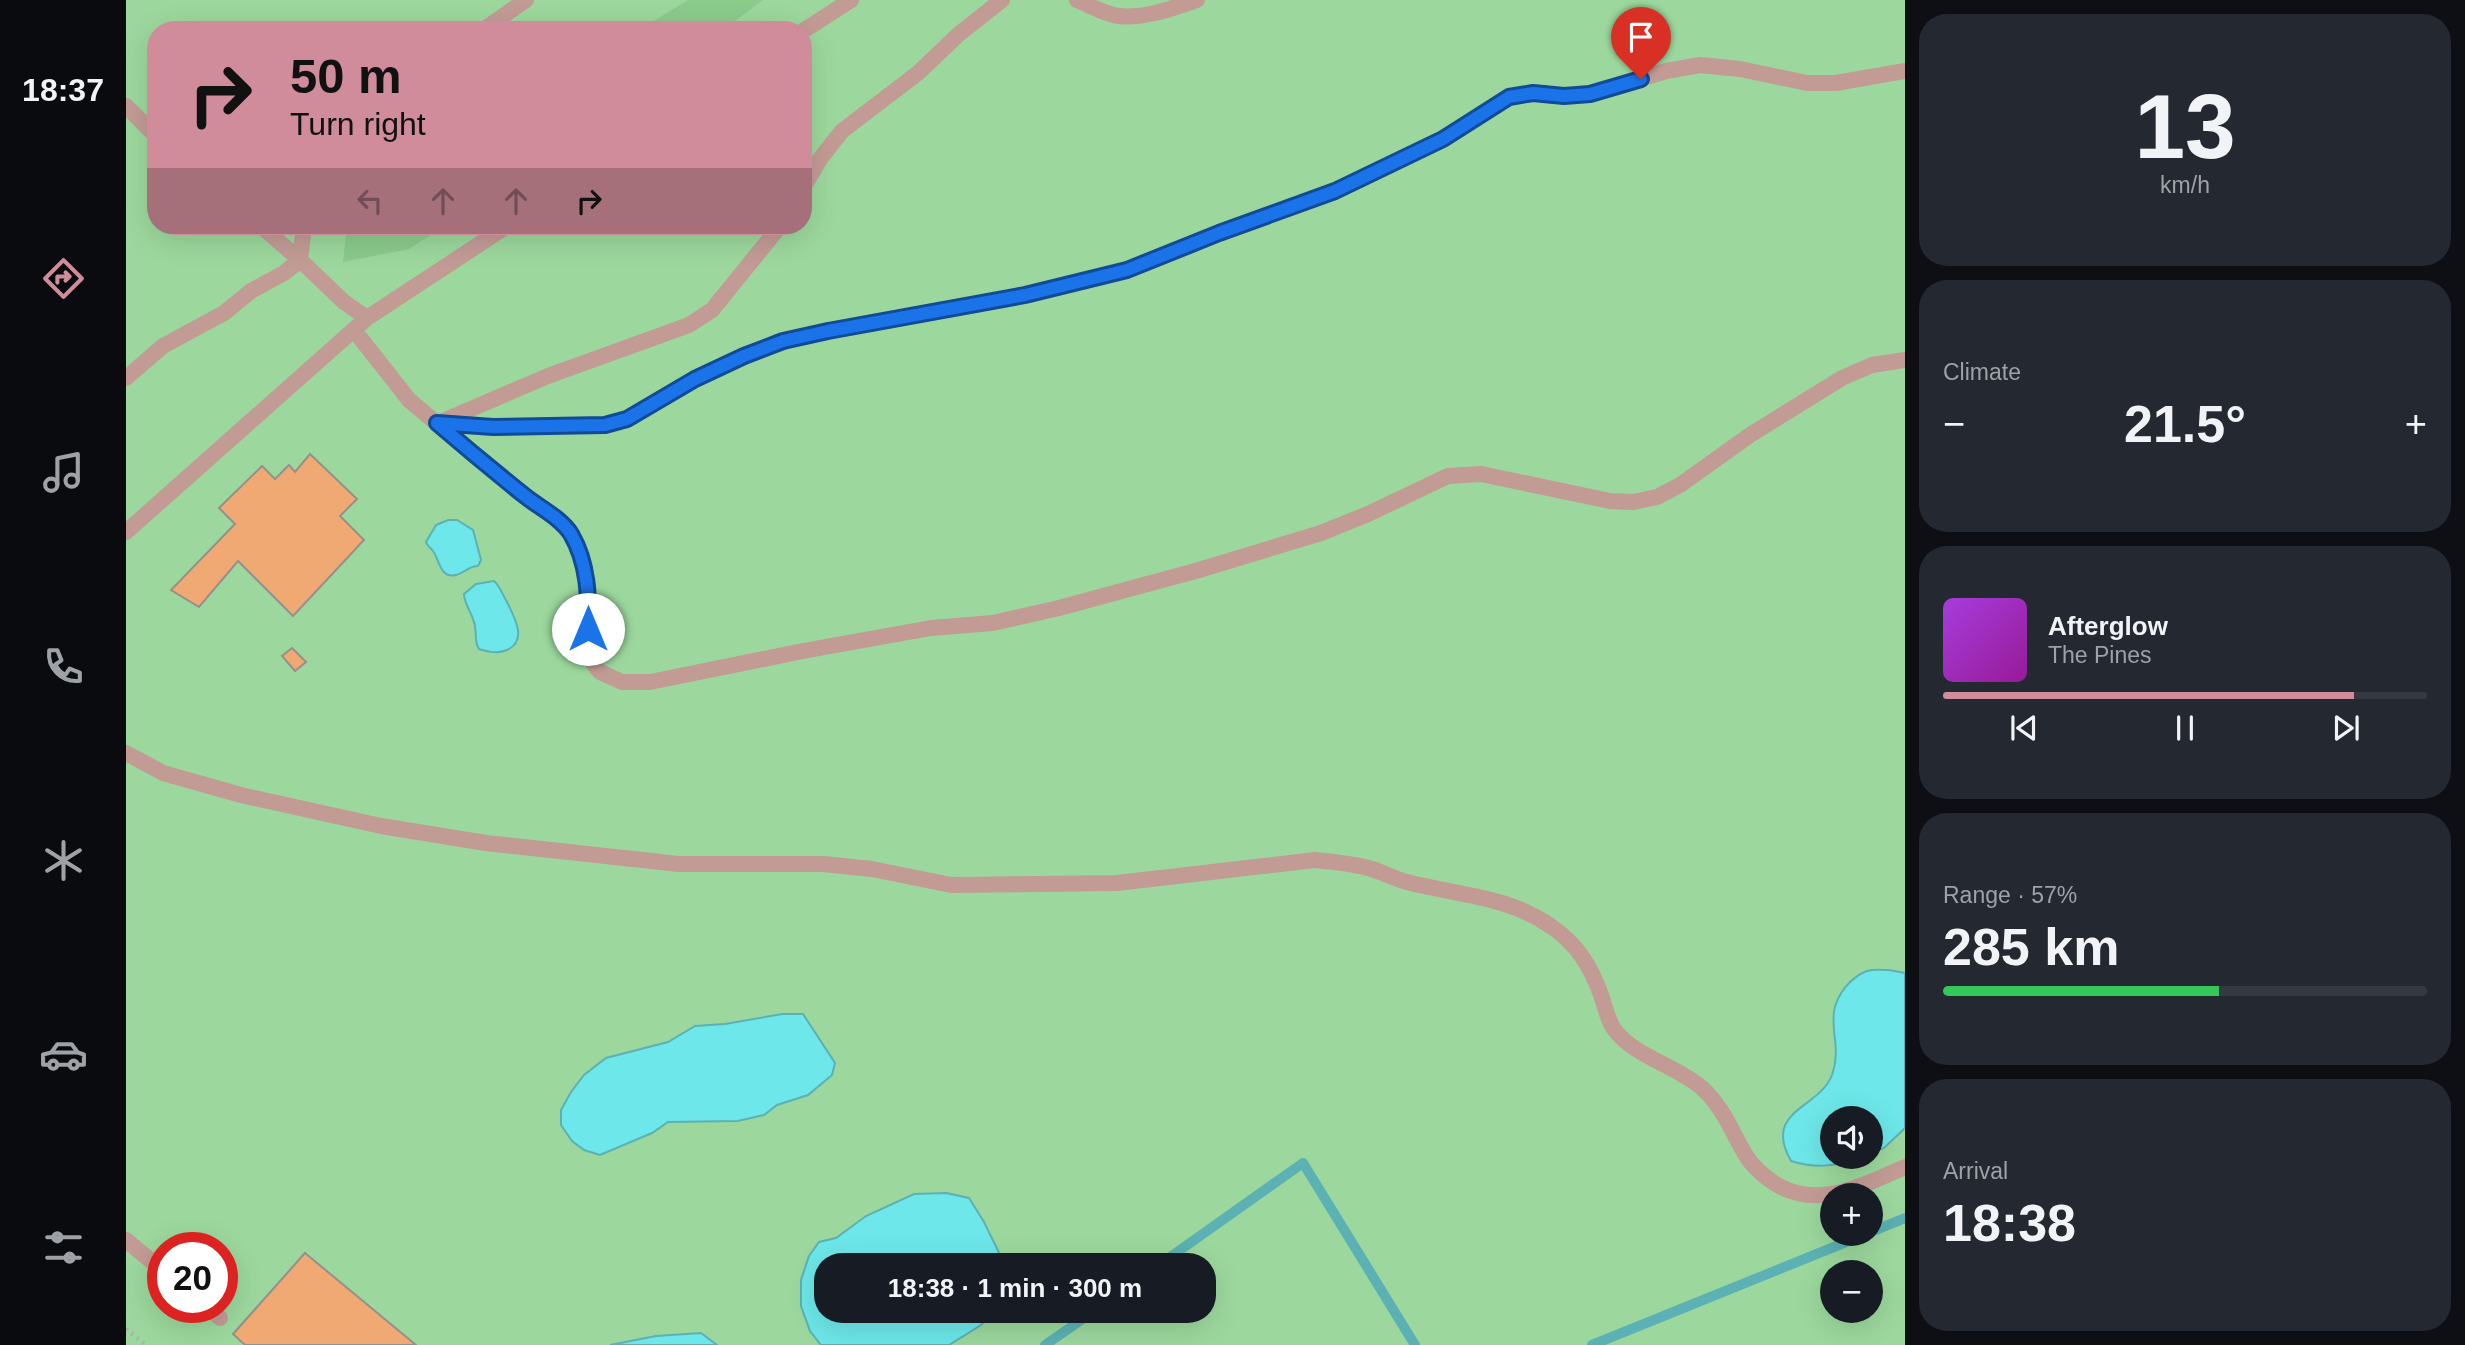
<!DOCTYPE html>
<meta charset="utf-8">
<style>
:root{--surface:#171b24;--page:#242831;--text:#f1f3f6;--muted:#9ea1a6;--line:#363941;--accent:#d08c9a}
body{margin:0;font-family:Helvetica,sans-serif;background:var(--page);color:var(--text);height:100vh;display:flex;flex-direction:column;font-size:26px;white-space:nowrap}
*{box-sizing:border-box;margin:0}
p{font-size:23px;color:var(--muted)}
.icon{flex:none;width:38px;height:38px;fill:none;stroke:currentColor;stroke-width:2;stroke-linecap:round;stroke-linejoin:round}
.map{position:relative;flex:1;overflow:hidden}
.sheet{display:flex;flex-direction:column;gap:14px;padding:14px;background:#0d0f14;width:560px}
.sheet>*{flex:none}
.banner{position:absolute;left:21px;top:21px;width:665px;height:214px;border-radius:28px;box-shadow:0 7px 28px #0002;background:#d08c9a;color:#111;overflow:hidden}
.tools{position:absolute;left:1694px;top:1106px;display:grid;gap:14px}
.tools a{display:grid;place-items:center;width:63px;height:63px;border-radius:50%;background:var(--surface);box-shadow:0 7px 28px #0002;font-size:35px}
.speed{position:absolute;left:21px;top:1232px;display:flex;gap:14px;font-size:35px;font-weight:700;text-align:center}
.speed>*{display:grid;place-content:center;width:91px;height:91px;border-radius:50%;background:var(--surface);box-shadow:0 7px 28px #0002;line-height:1}
.speed .limit{border:10px solid #d22;background:#fff;color:#111}
.pin{position:absolute;display:grid;place-items:center;width:60px;height:60px;color:#fff;margin:-72px -30px;border-radius:50% 50% 50% 0;rotate:-45deg;box-shadow:0 0 7px #0007}
.pin .icon{rotate:45deg}
.me{position:absolute;width:77px;margin:-38px;rotate:0deg;stroke-linejoin:round;filter:drop-shadow(0 0 5px #0008)}
.turn{display:flex;align-items:center;gap:24px;height:147px;padding:0 28px;font-size:32px}
.turn .icon{width:91px;height:91px;stroke-width:2.5}
.turn b{display:block;font-size:49px;line-height:60px}
.lanes{display:flex;align-items:center;height:66px;padding:0 28px;background:#0003;justify-content:center;gap:35px;direction:ltr}
.lanes .off{opacity:.35}
.big{font-size:52px;font-weight:800;line-height:1.1}
.sheet .tile{flex:1;display:flex;flex-direction:column;justify-content:center;gap:10px;min-width:0;padding:0 24px;border-radius:28px;background:var(--page)}
.sheet .dial{align-items:center;gap:0}
.dial b{font-size:91px;line-height:1}
.song{display:flex;align-items:center;gap:21px}
.cover{width:84px;height:84px;border-radius:10px;background:linear-gradient(135deg,hsl(280 70% 55%),hsl(300 70% 35%))}
.played{height:7px;border-radius:4px;background:linear-gradient(90deg,var(--accent) 85%,var(--line) 85%)}
.keys{display:flex;justify-content:space-around;direction:ltr}
.heat{display:flex;justify-content:space-between;align-items:center;font-size:38px;direction:ltr}
.charge{height:10px;border-radius:5px;background:linear-gradient(90deg,#34c759 57%,var(--line) 0)}
.trip{position:absolute;left:688px;top:1253px;width:402px;height:70px;border-radius:28px;background:var(--surface);box-shadow:0 7px 28px #0002;font-weight:800;line-height:70px;text-align:center}
main{display:flex;flex:1;min-height:0}
.menu{display:flex;flex-direction:column;width:126px;justify-content:space-around;align-items:center;background:#090b0e;color:var(--muted)}
.menu .icon{width:49px;height:49px}
.menu .on{color:var(--accent)}
.menu b{font-size:32px;color:var(--text)}
.map>svg:first-child{display:block}
.green{fill:#9cd89d;fill-rule:evenodd}
.forest{fill:#8bcb8c}
.water{fill:#6de7e9;stroke:#5bb1b3;stroke-width:2}
.lines{fill:none;stroke-linecap:round;stroke-linejoin:round}
.stream{stroke:#5bb1b3;stroke-width:10}
.building{fill:#f1a973;stroke:#95908c;stroke-width:2}
.path{stroke:#acaeb2;stroke-width:4.5;stroke-dasharray:2 5;stroke-linecap:butt}
.lane{stroke:#c39b95;stroke-width:16}
.route-casing{stroke:#114b97;stroke-width:18}
.route{stroke:#1a73e8;stroke-width:12}
</style>
<main>
<nav class="menu">
<b>18:37</b>
<svg class="icon on" aria-label="directions" viewBox="0 0 24 24"><path d="M12 3l9 9-9 9-9-9zM9 14v-3h6M13 9l2 2-2 2"/></svg>
<svg class="icon" aria-label="music" viewBox="0 0 24 24"><path d="M9 18V5l10-2v13"/><circle cx="6" cy="18" r="3"/><circle cx="16" cy="16" r="3"/></svg>
<svg class="icon" aria-label="phone" viewBox="0 0 24 24"><path d="M5 4h4l2 5-3 2q2 4 5 5l2-3 5 2v4C11 20 4 13 5 4z"/></svg>
<svg class="icon" aria-label="climate" viewBox="0 0 24 24"><path d="M12 3v18M4 7l16 10M4 17L20 7"/></svg>
<svg class="icon" aria-label="car" viewBox="0 0 24 24"><path d="M5 17H2v-5l4-1 3-4h7l3 4 3 1v5h-3M9 17h6M6 11h13"/><circle cx="7" cy="17" r="2"/><circle cx="17" cy="17" r="2"/></svg>
<svg class="icon" aria-label="filters" viewBox="0 0 24 24"><path d="M4 7h16M4 17h16"/><circle cx="9" cy="7" r="2"/><circle cx="15" cy="17" r="2"/></svg>
</nav>
<div class="map">
<svg width="1779" height="1345" viewBox="0 0 1779 1345">
<rect width="100%" height="100%" fill="#f6f9fe"/>
<path class="green" d="M0,0H1779V1345H0ZM30,30H677V226H30ZM1706,1118H1745V1157H1706ZM1706,1195H1745V1234H1706ZM37,1248H96V1307H37ZM700,1265H1078V1311H700ZM1706,1272H1745V1311H1706Z"/>
<path class="forest" d="M562,0H637L597,30H513Z
M221,226H319L283,249L217,262Z"/>
<path class="water" d="M322,520H331L347,530L355,560L352,566C342,566 339,573 330,575C314,579 313,559 307,551C305,548 301,546 300,542L310,525Z
M368,581C374,586 376,594 380,600C387,615 403,640 381,650C372,654 363,652 353,649C348,641 351,636 349,627C348,615 338,605 338,594L350,584Z
M1763,970L1779,973V1128L1758,1148L1745,1153V1118H1706V1157H1736C1712,1166 1690,1169 1665,1161C1636,1110 1693,1109 1706,1075C1715,1049 1705,1035 1708,1011C1711,994 1725,977 1741,971C1748,969 1756,970 1763,970Z
M656,1014H677L709,1063L706,1075L682,1095L651,1105L638,1115L612,1121L542,1122L526,1133L474,1155L458,1150L446,1141L435,1125V1110L445,1092L458,1075L480,1058L542,1042L569,1026L599,1024Z
M820,1193L843,1198L858,1222L879,1265H700V1311H867L855,1325L823,1345H695L684,1331L675,1306V1280L683,1256L693,1242L710,1238L740,1216L788,1194Z
M575,1333L591,1345H484L530,1336Z"/>
<g class="lines">
<path class="stream" d="M1745,1232L1779,1218
M1033,1265L1177,1163L1289,1345
M919,1345L968,1311
M1466,1345L1740,1234"/>
</g>
<path class="building" d="M184,454L231,499L214,516L238,540L167,616L112,561L73,607L45,590L109,524L93,508L136,466L149,479L163,465L169,472Z
M166,648L180,662L169,671L156,656Z
M179,1253L290,1345H119L107,1334Z"/>
<g class="lines">
<path class="path" d="M0,1329L20,1345"/>
<path class="lane" d="M951,0C965,6 978,14 993,16C1018,19 1047,8 1071,0
M357,30L400,0
M677,31L725,0
M0,106L30,136
M677,188L694,159L716,131L792,73L833,34L876,0
M180,226L177,234L174,260L218,302L241,318
M228,330L283,400L370,473L428,517L444,533L456,559L462,586V644L467,663L474,672L496,682H524L677,651L805,628L867,623L933,608L1073,570L1195,533L1242,514L1322,476L1355,474L1484,501L1507,502L1531,497L1554,485L1624,435L1716,378L1746,365L1779,360
M0,378L37,346L98,313L125,291L158,273L174,260L135,226
M317,421L422,376L563,325L586,310L654,226
M311,423L367,427L479,425L501,419L569,379L617,356L657,341L702,331L899,295L1001,270L1093,233L1209,191L1317,139L1383,97L1407,93L1438,96L1464,94L1540,71L1574,65L1614,69L1681,83H1710L1779,71
M0,532L241,318L381,226
M0,753L37,773L115,795L255,826L360,843L553,864H697L746,869L825,885L991,883L1189,860C1208,862 1227,863 1246,869C1258,873 1269,879 1281,882C1331,895 1383,896 1426,927C1451,944 1465,967 1475,995C1479,1006 1481,1019 1488,1029C1507,1056 1551,1066 1576,1088C1597,1107 1605,1130 1619,1154C1627,1168 1640,1178 1653,1186C1696,1209 1739,1184 1779,1167
M0,1240L37,1271
M81,1307L94,1318"/>
</g>
<g class="lines">
<g class="route-casing">
<path id="route" d="M462,629C463,597 462,563 445,534C435,518 414,508 399,496C369,472 340,448 311,423L367,427L479,425L501,419L569,379L618,356L657,341L702,331L899,295L1001,270L1093,233L1209,191L1317,139L1383,97L1407,93L1438,96L1464,94L1515,79"/>
</g>
<use href="#route" class="route"/>
</g>
</svg>
<div class="tools">
<a><svg class="icon" aria-label="sound" viewBox="0 0 24 24"><path d="M4 9h4l5-4v14l-5-4H4zM17 9q2 3 0 6"/></svg></a>
<a>+</a>
<a>−</a>
</div>
<div class="speed"><div class="limit">20</div></div>
<div class="pin" style="left:1515px;top:79px;background:#d93025"><svg class="icon" aria-label="arrive" viewBox="0 0 24 24"><path d="M6 21V4h12l-3 4 3 4H6"/></svg></div>
<svg class="me" style="left:462px;top:629px" viewBox="-20 -20 40 40"><circle r="19" fill="#fff"/><path d="M0-13L10 11 0 6-10 11z" fill="#1a73e8"/></svg>
<div class="trip">18:38 · 1 min · 300 m</div>
<div class="banner">
<div class="turn"><svg class="icon" aria-label="right" viewBox="0 0 24 24"><path d="M7 20v-9h11M14 6l5 5-5 5"/></svg><div><b>50 m</b>Turn right</div></div>
<div class="lanes"><svg class="icon off" aria-label="left" viewBox="0 0 24 24"><path d="M17 20v-9H6M10 6l-5 5 5 5"/></svg><svg class="icon off" aria-label="ahead" viewBox="0 0 24 24"><path d="M12 20V5M6 11l6-6 6 6"/></svg><svg class="icon off" aria-label="ahead" viewBox="0 0 24 24"><path d="M12 20V5M6 11l6-6 6 6"/></svg><svg class="icon" aria-label="right" viewBox="0 0 24 24"><path d="M7 20v-9h11M14 6l5 5-5 5"/></svg></div>
</div>
</div>
<section class="sheet">
<div class="tile dial"><b>13</b><p>km/h</p></div>
<div class="tile"><p>Climate</p>
<div class="heat"><a>−</a><b class="big">21.5°</b><a>+</a></div>
</div>
<div class="tile">
<div class="song"><i class="cover"></i><div><b>Afterglow</b><p>The Pines</p></div></div>
<div class="played"></div>
<div class="keys"><svg class="icon" aria-label="previous" viewBox="0 0 24 24"><path d="M18 5L8 12l10 7zM5 5v14"/></svg><svg class="icon" aria-label="pause" viewBox="0 0 24 24"><path d="M8 5v14M16 5v14"/></svg><svg class="icon" aria-label="next" viewBox="0 0 24 24"><path d="M6 5l10 7-10 7zM19 5v14"/></svg></div>
</div>
<div class="tile"><p>Range · 57%</p><b class="big">285 km</b><div class="charge"></div></div>
<div class="tile"><p>Arrival</p><b class="big">18:38</b></div>
</section>
</main>
